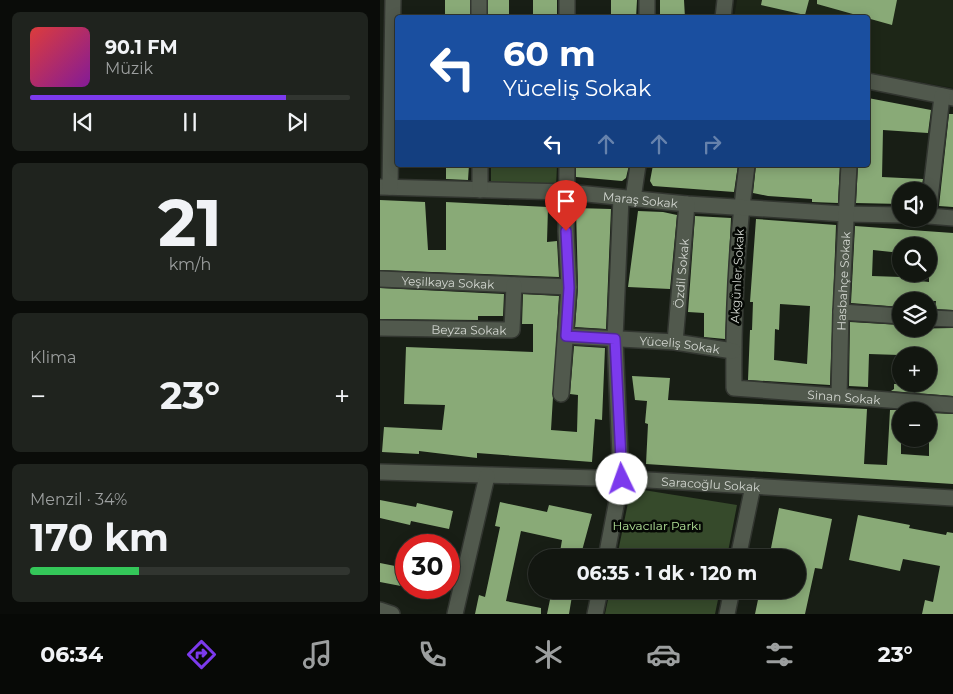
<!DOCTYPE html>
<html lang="tr">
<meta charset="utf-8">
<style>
:root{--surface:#121610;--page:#1f231e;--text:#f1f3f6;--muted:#9c9f9f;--line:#313530;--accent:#7c3aed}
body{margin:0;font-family:Montserrat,sans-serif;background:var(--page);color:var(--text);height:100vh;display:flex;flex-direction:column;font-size:19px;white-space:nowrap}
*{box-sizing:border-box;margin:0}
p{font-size:16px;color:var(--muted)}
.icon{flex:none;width:28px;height:28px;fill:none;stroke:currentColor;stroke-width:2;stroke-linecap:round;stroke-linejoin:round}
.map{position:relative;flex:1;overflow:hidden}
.sheet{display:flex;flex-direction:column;gap:12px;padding:12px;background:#0a0c09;width:380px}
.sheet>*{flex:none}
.top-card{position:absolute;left:15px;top:15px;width:475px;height:152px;border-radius:5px;box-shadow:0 2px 12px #0003,0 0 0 1px var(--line);background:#1a4fa0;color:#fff;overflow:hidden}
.buttons{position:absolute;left:512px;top:182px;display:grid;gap:10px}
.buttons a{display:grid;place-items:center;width:45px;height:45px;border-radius:50%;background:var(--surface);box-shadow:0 2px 12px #0003,0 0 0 1px var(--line);font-size:25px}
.speed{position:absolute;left:15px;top:534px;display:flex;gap:10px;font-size:25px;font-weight:700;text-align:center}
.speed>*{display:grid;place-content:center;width:65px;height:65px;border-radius:50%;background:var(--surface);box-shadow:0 2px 12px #0003,0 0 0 1px var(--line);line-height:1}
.speed .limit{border:8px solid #d22;background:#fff;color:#111}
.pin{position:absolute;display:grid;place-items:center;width:42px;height:42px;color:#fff;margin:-51px -21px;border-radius:50% 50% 50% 0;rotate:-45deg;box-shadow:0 0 5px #0007}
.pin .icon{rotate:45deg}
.me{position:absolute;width:55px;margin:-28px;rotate:357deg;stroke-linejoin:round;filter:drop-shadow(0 0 4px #0008)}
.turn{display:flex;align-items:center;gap:18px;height:105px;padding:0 25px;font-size:22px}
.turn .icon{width:65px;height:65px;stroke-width:2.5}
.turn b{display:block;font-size:35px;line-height:42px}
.lanes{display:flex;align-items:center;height:48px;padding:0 25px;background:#0003;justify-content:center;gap:25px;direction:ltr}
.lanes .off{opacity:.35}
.big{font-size:38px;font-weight:700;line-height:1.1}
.sheet .widget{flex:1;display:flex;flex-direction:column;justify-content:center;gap:8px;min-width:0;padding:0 18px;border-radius:8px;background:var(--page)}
.sheet .dial{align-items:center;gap:0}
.dial b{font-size:65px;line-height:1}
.song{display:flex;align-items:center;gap:15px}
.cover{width:60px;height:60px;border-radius:8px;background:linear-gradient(135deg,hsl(0 70% 55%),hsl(290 70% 35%))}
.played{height:5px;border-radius:2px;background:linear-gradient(90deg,var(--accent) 80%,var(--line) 80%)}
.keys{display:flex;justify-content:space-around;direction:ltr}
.heat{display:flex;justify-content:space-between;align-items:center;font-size:28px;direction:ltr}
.charge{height:8px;border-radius:4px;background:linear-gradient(90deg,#34c759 34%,var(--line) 0)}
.trip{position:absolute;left:148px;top:549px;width:278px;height:50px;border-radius:25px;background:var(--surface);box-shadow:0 2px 12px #0003,0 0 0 1px var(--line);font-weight:700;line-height:50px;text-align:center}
.tab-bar{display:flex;height:80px;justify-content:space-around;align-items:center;background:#070906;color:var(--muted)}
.tab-bar .icon{width:35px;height:35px}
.tab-bar .active{color:var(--accent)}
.tab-bar b{font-size:22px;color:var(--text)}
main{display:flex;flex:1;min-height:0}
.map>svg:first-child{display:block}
.built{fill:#1d2617}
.green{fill:#364a2b}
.building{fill:#89aa77;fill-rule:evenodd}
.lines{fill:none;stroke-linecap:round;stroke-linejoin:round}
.street-casing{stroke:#323630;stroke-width:18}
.street{stroke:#51594d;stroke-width:15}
.route-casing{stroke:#51269a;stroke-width:12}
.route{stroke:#7c3aed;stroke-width:9}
.labels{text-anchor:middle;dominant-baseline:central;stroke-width:5;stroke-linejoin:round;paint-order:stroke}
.street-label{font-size:12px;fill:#d3d7d1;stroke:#050804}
.park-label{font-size:12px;fill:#b3e399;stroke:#050804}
</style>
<main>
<section class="sheet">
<div class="widget">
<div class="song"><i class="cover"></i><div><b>90.1 FM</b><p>Müzik</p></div></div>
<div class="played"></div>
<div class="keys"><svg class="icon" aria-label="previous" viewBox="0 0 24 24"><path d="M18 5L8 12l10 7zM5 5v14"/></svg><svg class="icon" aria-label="pause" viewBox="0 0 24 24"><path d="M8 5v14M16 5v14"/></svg><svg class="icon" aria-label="next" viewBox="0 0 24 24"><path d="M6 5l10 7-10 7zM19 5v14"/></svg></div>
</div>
<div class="widget dial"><b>21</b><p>km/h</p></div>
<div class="widget"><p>Klima</p>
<div class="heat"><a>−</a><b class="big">23°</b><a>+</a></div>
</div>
<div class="widget"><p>Menzil · 34%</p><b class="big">170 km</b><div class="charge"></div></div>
</section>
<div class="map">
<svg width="573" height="614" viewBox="0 0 573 614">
<rect width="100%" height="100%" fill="#181e15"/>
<path class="built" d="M357,0H573V88L488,73V18H354Z"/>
<path class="green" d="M111,165H177L176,188L111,184Z
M251,488L357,505L347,557H237Z
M230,590H340L335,614H225Z"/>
<path class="building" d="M65,0H90V18H65Z
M108,0H129V18H108Z
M153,0H177V18H153Z
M231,0H257L256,18H231Z
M280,0H304L305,18H280Z
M382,0H429L425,15L381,5Z
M437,0H517L512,25L437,4Z
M488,98L551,110L548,133L503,130L502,177L543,179L541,191H521V204L476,203L478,165H488Z
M569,114H573V207L559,206Z
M66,165H89L88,180L66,179Z
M196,165H249L246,178L242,181L196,177Z
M273,165H327L349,168L350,165H358L354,192L273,186L270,181Z
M376,165H460L458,203L432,202V199L388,196L373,193Z
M0,200L45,202L48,250H66V202L168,207L167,242L177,241L179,277L0,270Z
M196,208L231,209L226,329L195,327L198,287Z
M258,211L283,212L297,215L290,289L248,287Z
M315,216L351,218L345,339L324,337V313L308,312Z
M376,219L456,225L450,385L368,380L370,330H372L373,302H370ZM400,304L430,306L427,364L394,360L395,329L399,330Z
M475,226L573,233V310L555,309L556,301H521V307L471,303ZM521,246H549V282L521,279V277L492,276L493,250L521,253Z
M0,288L124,294L123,316H98V320L0,319Z
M143,294L179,296L171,430L197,432L198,395L190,394L194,346L225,348L222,420L215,419L212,462L97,453V458L39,451V454L2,452L4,427L62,430L65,405L24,404L26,347L153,352V324H142Z
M470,322L521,325V329L573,328V396L511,391L514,389V384H549V356L489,354L488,387L469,386Z
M252,376L290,378L288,400L487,409L484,464L507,465L510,410H521V454L549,456V413L573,414V484L266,464L268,424L265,423L267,401L255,400Z
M0,500L36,507L37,503L73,511L69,529L31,521L30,525L0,518Z
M120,502L167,512L169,505L212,514L200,558H179L182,540L141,531L126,601L161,608V614H95L99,595L105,597L120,527L115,526Z
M399,508L452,519L442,569L435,568L425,614H375L380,590H416V558H389Z
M478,515L530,525L529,528L566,535L567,532L573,533V614H542L545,600L553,602L560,566L523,559L520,571L469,560Z
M0,563L20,567L19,570L26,572V587L0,582Z
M172,590H193L189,614H167Z"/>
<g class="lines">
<g class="street-casing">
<g id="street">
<path d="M99,0V18"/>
<path d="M187,18V0"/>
<path d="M267,18V0"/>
<path d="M343,18L345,0"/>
<path d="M488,81L573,98"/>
<path id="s1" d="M367,165C357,238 353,314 354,388L573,405"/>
<path id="s2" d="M0,187L187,192L307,204L465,214L521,215"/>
<path d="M10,187L13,0"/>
<path d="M100,190V165"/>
<path d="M253,199L258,165"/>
<path d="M549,207L562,96"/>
<path d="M549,216L573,218"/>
<path id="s3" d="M0,279L189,287"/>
<path d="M461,312L521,316"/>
<path d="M549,318L573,319"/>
<path id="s4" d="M0,328L132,330L134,285"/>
<path id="s5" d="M186,336L295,342L353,351"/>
<path id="s6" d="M295,342L307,204"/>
<path d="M181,394L189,287L186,231L187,165"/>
<path id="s7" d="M459,396L461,312L469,165"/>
<path id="s8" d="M0,472L251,479L573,498"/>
<path d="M226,558L241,479L235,339L241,198"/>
<path d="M358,558L373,486"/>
<path d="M0,610L12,614"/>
<path d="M75,614L107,476"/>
<path d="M215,614L220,590"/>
<path d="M347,614L352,590"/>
</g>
</g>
<use href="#street" class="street"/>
</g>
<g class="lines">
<g class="route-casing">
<path id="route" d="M186,231L189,288L186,336L235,339L242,479"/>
</g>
<use href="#route" class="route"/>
</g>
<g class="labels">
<g class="street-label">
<text stroke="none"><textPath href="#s2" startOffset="261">Maraş Sokak</textPath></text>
<text stroke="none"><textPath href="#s6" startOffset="69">Özdil Sokak</textPath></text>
<text transform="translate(357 276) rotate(-87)">Akgünler Sokak</text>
<text stroke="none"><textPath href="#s7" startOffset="115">Hasbahçe Sokak</textPath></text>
<text stroke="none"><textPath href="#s3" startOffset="68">Yeşilkaya Sokak</textPath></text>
<text stroke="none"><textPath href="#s4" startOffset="89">Beyza Sokak</textPath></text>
<text stroke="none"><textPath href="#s5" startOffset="114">Yüceliş Sokak</textPath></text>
<text stroke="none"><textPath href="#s1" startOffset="334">Sinan Sokak</textPath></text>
<text stroke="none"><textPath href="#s8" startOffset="331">Saracoğlu Sokak</textPath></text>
</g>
<g class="park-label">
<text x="277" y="525">Havacılar Parkı</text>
</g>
</g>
</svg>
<div class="buttons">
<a><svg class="icon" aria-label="sound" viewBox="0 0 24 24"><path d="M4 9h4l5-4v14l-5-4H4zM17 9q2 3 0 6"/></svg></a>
<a><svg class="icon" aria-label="search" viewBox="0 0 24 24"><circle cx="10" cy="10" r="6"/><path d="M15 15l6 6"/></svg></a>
<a><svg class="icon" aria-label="layers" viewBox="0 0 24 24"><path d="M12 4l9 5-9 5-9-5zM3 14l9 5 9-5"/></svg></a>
<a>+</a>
<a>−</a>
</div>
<div class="speed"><div class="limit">30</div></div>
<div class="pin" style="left:186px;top:231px;background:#d93025"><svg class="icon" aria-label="arrive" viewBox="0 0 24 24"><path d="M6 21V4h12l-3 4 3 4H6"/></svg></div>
<svg class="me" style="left:242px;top:479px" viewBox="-20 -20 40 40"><circle r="19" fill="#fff"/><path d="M0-13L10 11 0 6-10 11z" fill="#7c3aed"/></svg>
<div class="trip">06:35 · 1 dk · 120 m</div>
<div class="top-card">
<div class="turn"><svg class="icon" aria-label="left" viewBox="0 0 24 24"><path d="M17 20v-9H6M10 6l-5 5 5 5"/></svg><div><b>60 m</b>Yüceliş Sokak</div></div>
<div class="lanes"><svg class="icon" aria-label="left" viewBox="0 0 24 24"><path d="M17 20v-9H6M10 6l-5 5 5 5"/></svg><svg class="icon off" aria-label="ahead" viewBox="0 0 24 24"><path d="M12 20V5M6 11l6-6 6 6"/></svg><svg class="icon off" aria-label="ahead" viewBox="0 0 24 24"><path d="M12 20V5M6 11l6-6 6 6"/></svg><svg class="icon off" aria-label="right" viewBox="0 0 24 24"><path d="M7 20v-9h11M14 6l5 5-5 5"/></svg></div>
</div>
</div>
</main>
<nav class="tab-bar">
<b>06:34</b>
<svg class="icon active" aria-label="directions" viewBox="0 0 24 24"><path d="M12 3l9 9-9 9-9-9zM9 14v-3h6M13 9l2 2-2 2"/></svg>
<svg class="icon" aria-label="music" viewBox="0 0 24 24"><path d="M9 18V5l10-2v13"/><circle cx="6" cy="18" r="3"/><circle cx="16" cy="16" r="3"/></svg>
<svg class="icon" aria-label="phone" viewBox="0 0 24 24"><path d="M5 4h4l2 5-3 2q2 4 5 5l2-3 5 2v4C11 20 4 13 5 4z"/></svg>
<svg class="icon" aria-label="climate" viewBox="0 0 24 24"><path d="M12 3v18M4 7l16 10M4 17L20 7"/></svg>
<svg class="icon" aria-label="car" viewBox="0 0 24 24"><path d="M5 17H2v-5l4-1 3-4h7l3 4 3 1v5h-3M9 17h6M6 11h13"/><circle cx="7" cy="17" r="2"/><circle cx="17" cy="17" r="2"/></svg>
<svg class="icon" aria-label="filters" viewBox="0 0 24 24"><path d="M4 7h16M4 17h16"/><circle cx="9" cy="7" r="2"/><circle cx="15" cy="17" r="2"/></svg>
<b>23°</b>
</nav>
